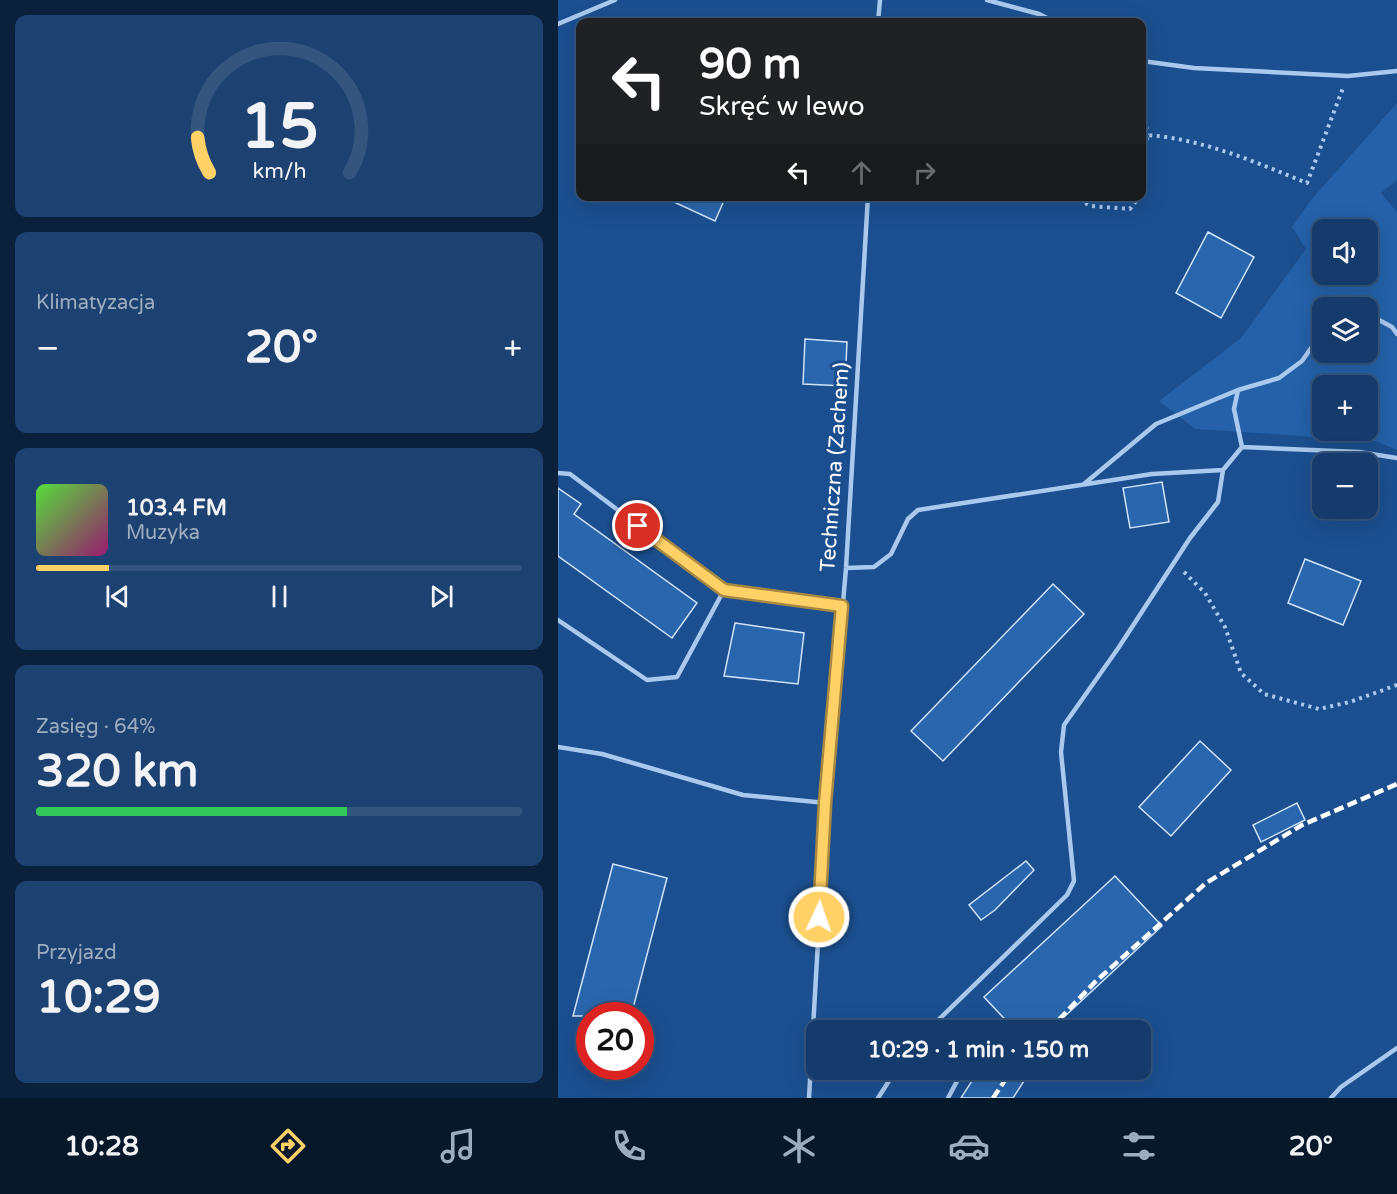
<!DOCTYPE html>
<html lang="pl">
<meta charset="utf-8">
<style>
:root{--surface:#143b6b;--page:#1d4271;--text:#f1f3f6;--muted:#9dadc1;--line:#33557e;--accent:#ffd166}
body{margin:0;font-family:"Varela Round",sans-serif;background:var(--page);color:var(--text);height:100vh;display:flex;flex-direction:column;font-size:22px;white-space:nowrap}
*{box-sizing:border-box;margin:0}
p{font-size:20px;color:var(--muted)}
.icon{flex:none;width:33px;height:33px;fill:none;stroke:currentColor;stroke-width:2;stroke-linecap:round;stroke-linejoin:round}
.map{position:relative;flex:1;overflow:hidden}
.panel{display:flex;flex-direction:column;gap:15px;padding:15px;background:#0b203b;width:558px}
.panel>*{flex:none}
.guide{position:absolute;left:18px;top:18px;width:570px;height:183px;border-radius:12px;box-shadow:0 6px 24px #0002,0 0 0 2px var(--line);background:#202124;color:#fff;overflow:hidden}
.controls{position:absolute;left:754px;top:219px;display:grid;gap:12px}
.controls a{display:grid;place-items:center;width:66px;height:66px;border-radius:12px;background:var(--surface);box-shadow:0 6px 24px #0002,0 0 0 2px var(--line);font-size:30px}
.speed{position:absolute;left:18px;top:1002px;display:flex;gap:12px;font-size:30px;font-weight:700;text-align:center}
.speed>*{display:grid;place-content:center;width:78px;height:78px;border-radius:50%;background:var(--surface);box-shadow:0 6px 24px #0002,0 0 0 2px var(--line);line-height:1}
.speed .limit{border:9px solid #d22;background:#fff;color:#111}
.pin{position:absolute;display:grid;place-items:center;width:51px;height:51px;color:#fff;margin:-26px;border:3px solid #fff;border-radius:50%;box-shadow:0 2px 6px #0007}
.me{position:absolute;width:66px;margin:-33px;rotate:3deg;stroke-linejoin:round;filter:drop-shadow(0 0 4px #0008)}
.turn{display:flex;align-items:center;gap:21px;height:126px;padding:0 24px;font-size:27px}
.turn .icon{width:78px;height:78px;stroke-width:2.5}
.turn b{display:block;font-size:42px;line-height:51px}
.lanes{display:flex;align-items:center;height:57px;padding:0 24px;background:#0003;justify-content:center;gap:30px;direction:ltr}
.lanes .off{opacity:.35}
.big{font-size:45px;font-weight:800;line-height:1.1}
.panel .card{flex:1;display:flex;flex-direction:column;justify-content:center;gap:9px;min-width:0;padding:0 21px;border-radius:12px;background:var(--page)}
.panel .dial{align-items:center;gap:0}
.dial svg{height:156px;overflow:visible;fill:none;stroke:var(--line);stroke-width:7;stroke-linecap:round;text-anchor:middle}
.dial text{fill:var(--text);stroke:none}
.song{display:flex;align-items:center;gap:18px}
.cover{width:72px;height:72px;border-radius:9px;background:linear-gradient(135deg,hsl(110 70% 55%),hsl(320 70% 35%))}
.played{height:6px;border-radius:3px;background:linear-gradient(90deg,var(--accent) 15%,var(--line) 15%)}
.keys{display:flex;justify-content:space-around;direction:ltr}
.heat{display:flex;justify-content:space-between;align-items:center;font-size:33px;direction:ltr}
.charge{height:9px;border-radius:4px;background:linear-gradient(90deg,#34c759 64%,var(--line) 0)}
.trip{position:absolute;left:248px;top:1020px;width:345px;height:60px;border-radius:12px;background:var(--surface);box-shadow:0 6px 24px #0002,0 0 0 2px var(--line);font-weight:800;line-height:60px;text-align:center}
.tabs{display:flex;height:96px;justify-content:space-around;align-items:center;background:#08182b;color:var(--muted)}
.tabs .icon{width:42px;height:42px}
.tabs .on{color:var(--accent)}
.tabs b{font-size:27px;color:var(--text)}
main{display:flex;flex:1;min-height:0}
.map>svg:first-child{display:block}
.green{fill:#2461a8;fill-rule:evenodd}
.building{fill:#2a66ad;stroke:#cfe3fa;stroke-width:1.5}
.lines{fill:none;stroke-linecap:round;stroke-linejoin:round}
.path{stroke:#a9c9ee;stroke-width:4;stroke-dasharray:3 4.5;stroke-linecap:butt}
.lane{stroke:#a9c9ee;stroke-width:4.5}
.rail{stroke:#fff;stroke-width:4.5;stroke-dasharray:10 4.5;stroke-linecap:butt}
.route-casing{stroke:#a68842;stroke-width:15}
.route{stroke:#ffd166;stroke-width:10}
.labels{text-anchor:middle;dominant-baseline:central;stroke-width:6;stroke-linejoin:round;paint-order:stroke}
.street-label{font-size:21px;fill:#fff;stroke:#1b4f8f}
</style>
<main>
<section class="panel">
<div class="card dial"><svg viewBox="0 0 100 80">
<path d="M14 69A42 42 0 1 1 86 69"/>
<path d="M14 69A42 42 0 0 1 8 51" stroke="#ffd166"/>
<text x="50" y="56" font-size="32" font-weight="700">15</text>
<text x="50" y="72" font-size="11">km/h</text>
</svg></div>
<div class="card"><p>Klimatyzacja</p>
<div class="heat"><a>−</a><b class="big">20°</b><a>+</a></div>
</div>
<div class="card">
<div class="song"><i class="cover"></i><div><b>103.4 FM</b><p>Muzyka</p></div></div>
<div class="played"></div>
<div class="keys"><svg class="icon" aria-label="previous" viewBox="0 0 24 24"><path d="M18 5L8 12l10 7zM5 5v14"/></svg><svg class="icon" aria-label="pause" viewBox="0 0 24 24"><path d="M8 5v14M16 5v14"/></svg><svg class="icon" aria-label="next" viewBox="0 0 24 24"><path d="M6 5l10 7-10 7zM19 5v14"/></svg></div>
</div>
<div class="card"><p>Zasięg · 64%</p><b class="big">320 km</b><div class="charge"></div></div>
<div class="card"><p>Przyjazd</p><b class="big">10:29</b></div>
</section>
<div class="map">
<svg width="839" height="1098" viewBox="0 0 839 1098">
<rect width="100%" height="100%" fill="#1b4f8f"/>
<path class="green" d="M839,103V180L823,193L839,212V450L818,441L637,429L601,401L683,338L748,249L734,227L753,200ZM765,230H810V274H765ZM765,308H810V352H765ZM765,386H810V430H765Z"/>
<path class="building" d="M103,196H168L157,221Z
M650,232L696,257L663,318L618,293Z
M247,339L289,342L287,386L245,384Z
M604,482L611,522L572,528L565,488Z
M0,488L23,504L16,514L139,603L114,638L0,556Z
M747,559L803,581L785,625L730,603Z
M495,584L526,614L385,761L353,731Z
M177,623L246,633L240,684L166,676Z
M642,741L673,770L613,836L581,807Z
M739,803L747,820L703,842L695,825Z
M468,861L476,870L437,910L423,920L411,905Z
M55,864L109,878L73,1016H15Z
M557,876L604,926L492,1030H457L426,997Z
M421,1070H448L466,1081L455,1098H403Z"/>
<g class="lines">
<path class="path" d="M584,74L589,135
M584,185L589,135C645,139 697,162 749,183L785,88
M514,196L533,206L572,209L582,196
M626,572L647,593L667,627L683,673L706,694L761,709L792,702L839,685"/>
<path class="lane" d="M429,0L481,14L497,22
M320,22L322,0
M0,24L57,0
M584,61L636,68L790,76L839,71
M790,308L795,305L799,308
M810,314L834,327L839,334
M684,447L676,409L680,390L721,378L744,361L765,331
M0,473L12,474L166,590L284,606
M526,484L598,424L680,390
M288,568L316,567L333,554L350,519L360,510L594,474L665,470L684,447L801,452L839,458
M0,620L89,680L119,677L166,590
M0,747L44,754L185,795L268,803
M377,1024H390L397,1030
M370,1030L509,895L516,881L503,752L506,725L561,647L632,538L660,502L665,470
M251,1098L268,803L288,568L310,196
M320,1098L338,1070
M390,1098L405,1070
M773,1098L783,1087L839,1048"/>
<path class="rail" d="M491,1030L537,982L648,883L744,825L839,784
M435,1098L454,1070"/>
</g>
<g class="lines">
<g class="route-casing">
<path id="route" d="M80,526L166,590L284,606L267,803L261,917"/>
</g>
<use href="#route" class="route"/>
</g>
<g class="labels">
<g class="street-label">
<text transform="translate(277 467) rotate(-86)">Techniczna (Zachem)</text>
</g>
</g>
</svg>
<div class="controls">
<a><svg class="icon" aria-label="sound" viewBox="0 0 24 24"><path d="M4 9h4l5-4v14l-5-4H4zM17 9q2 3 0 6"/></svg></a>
<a><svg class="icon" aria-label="layers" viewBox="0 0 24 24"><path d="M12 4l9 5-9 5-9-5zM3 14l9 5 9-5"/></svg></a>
<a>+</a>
<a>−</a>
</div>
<div class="speed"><div class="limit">20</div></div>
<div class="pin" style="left:80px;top:526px;background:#d93025"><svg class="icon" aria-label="arrive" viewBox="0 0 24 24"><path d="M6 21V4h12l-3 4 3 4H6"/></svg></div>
<svg class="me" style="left:261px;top:917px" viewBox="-20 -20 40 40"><circle r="17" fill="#ffd166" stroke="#fff" stroke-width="3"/><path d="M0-11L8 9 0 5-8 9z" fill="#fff"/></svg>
<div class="trip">10:29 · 1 min · 150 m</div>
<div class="guide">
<div class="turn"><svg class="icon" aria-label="left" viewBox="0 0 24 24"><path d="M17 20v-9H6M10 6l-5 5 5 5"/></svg><div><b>90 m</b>Skręć w lewo</div></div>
<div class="lanes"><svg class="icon" aria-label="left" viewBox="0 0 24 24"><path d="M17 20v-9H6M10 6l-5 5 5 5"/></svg><svg class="icon off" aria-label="ahead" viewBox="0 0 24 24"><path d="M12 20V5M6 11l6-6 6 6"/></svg><svg class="icon off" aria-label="right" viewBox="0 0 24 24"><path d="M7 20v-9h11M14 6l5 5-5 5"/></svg></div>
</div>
</div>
</main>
<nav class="tabs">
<b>10:28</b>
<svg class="icon on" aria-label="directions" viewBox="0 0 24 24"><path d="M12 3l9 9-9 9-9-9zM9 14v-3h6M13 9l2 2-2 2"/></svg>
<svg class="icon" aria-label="music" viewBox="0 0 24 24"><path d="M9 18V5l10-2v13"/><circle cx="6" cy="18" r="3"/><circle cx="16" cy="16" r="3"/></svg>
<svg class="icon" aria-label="phone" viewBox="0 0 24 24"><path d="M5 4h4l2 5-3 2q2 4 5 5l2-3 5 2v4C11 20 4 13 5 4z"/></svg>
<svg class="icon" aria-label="climate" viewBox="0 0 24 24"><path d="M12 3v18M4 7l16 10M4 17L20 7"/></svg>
<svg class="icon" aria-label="car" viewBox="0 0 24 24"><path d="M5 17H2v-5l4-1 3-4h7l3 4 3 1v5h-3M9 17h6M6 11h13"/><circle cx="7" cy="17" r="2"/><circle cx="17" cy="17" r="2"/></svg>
<svg class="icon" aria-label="filters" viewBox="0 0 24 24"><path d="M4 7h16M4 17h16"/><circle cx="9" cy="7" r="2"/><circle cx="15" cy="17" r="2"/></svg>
<b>20°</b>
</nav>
